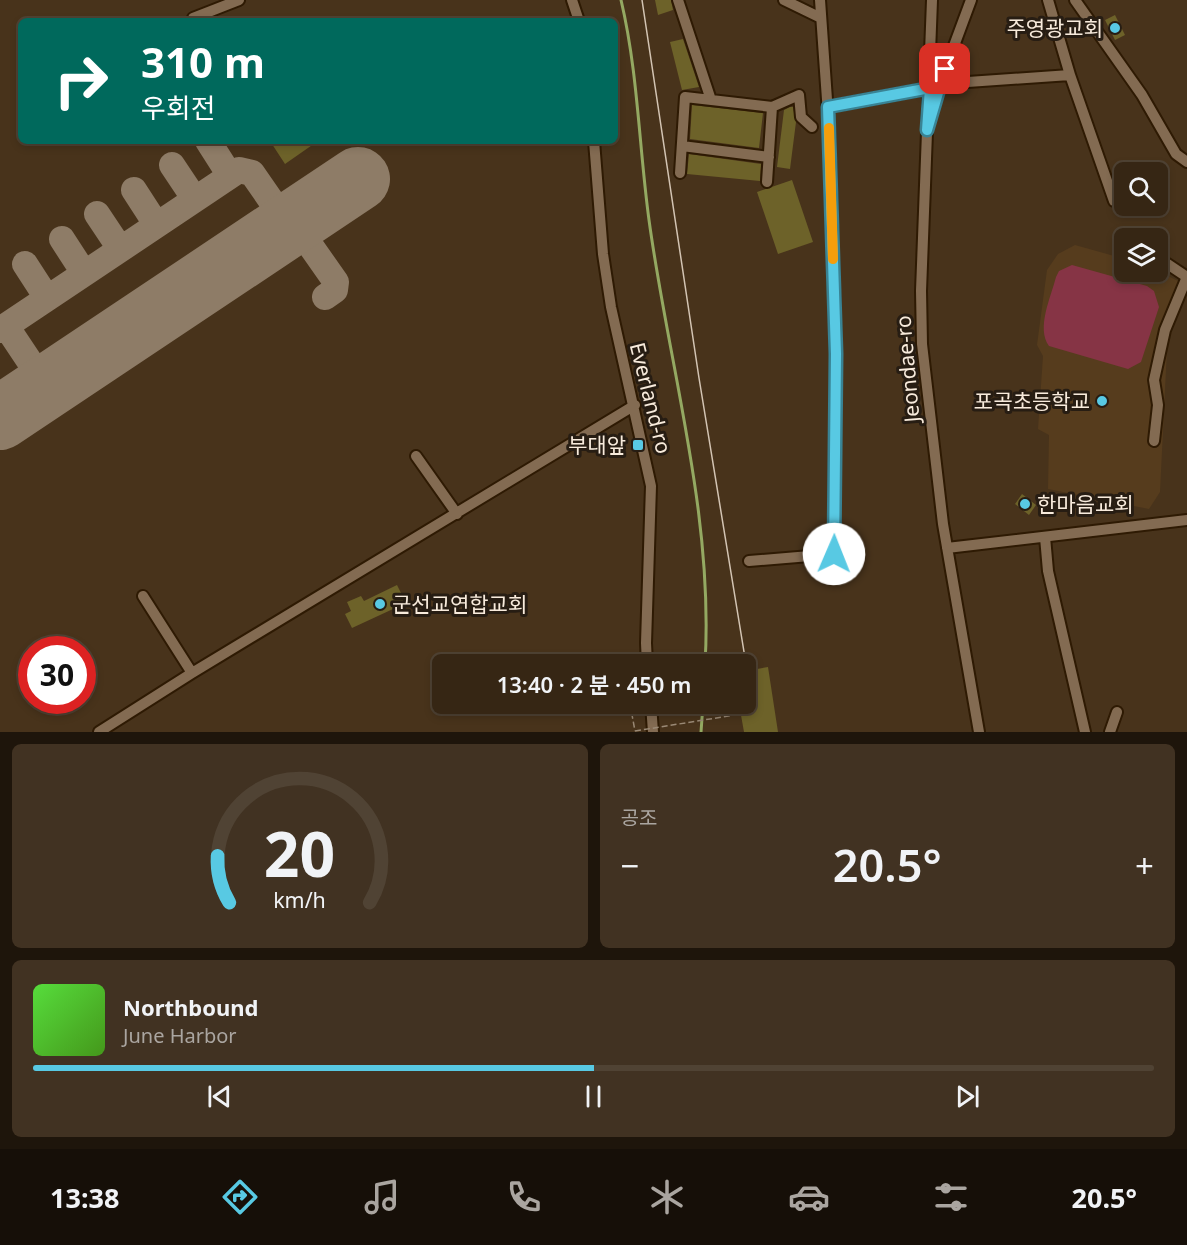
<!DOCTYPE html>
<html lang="ko">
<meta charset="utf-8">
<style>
:root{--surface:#362614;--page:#413222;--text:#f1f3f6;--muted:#aaa5a0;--line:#504334;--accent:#58c9e3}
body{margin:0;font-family:"Noto Sans","Noto Sans KR",sans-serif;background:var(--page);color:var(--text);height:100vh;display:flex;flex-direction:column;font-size:22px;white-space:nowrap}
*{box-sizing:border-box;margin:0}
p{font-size:20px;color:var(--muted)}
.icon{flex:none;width:33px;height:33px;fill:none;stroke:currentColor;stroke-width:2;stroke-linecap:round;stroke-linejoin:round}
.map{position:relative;height:732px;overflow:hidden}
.drawer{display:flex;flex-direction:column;gap:12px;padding:12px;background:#1e150b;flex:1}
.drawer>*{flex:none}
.guide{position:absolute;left:18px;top:18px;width:600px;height:126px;border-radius:9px;box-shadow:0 3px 9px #0003,0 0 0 2px var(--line);background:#00695c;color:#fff;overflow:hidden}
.buttons{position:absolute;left:1114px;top:162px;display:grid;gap:12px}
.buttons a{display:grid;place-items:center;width:54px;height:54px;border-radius:9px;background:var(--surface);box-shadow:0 3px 9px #0003,0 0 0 2px var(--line);font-size:30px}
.speed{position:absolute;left:18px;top:636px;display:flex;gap:12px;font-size:30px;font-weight:700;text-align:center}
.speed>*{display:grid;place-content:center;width:78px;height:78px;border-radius:50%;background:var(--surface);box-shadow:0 3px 9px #0003,0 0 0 2px var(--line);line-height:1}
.speed .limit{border:9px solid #d22;background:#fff;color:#111}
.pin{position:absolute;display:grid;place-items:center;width:51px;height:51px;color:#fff;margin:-26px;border-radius:12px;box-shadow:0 3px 9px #0006}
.me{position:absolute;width:66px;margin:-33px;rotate:1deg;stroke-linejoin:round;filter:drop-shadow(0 0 4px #0008)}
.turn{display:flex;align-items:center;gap:21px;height:126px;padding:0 24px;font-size:27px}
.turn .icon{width:78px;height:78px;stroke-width:2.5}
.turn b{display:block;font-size:42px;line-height:51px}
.big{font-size:45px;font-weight:600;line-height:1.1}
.drawer .tile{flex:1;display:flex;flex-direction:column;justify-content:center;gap:9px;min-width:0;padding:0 21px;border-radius:9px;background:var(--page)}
.drawer .dial{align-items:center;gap:0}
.dial svg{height:156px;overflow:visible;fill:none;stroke:var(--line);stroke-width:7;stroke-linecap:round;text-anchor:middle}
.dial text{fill:var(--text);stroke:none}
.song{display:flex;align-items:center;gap:18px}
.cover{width:72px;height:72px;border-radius:9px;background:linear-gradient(135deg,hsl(110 70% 55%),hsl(100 70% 35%))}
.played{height:6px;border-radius:3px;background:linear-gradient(90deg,var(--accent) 50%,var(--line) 50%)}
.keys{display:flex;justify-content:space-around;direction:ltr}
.heat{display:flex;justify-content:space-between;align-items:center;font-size:33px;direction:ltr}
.drawer .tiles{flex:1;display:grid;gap:12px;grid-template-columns:1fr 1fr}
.tile:last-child{grid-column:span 2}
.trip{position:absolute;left:432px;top:654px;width:324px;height:60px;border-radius:9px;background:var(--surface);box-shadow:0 3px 9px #0003,0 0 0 2px var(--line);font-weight:600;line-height:60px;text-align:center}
.menu{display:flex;height:96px;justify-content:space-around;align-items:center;background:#160f08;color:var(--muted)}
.menu .icon{width:42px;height:42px}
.menu .selected{color:var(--accent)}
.menu b{font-size:27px;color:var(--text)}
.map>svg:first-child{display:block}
.built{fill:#563c1d}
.green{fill:#863445}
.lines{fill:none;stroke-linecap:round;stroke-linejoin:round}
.stream{stroke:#94a962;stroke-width:3}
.taxiway{stroke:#8e7c67;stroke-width:26}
.runway{stroke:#8e7c67;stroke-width:64}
.building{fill:#6d6229}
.minor-casing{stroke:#2e1a03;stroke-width:14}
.path{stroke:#9b8a76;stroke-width:1.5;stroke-dasharray:6 3;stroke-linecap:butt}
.minor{stroke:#836b52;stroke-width:10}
.tram{stroke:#d3c4b3;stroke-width:1.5}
.path-bridge{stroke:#9b8a76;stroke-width:1.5;stroke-dasharray:6 3;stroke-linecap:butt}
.route-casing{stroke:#398394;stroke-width:15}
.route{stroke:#58c9e3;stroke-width:10}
.slow{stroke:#f59e0b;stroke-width:10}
.poi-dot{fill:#58c9e3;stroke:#271d13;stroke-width:2}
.labels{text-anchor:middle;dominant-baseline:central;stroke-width:6;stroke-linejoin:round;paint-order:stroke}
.poi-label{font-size:21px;fill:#f8ebdc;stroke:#271d13;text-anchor:end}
.street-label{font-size:21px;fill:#f8ebdc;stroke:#271d13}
</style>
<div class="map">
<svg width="1187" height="732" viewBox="0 0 1187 732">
<rect width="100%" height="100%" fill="#48331b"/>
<path class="built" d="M1075,245L1125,259V272L1158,271L1184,284L1167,349L1160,492L1149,509L1048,489L1049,435L1038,429L1043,356L1037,345L1047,270L1058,254Z"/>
<path class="green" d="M1072,265L1147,286L1154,291L1159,307L1141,362L1128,369L1049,346C1036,328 1051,297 1056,277L1059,271Z"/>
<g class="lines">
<path class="stream" d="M621,0C638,72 639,147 649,220C669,367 714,515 705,664
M701,732L703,704"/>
<path class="taxiway" d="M208,141L229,174
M172,165L194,198
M134,190L156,224
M97,214L119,247
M303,235L336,282L335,290L325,297
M62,239L84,273
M25,264L47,298
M6,326L38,374
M0,330L239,170L252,173L279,212"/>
<path class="runway" d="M0,418L358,179"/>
</g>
<path class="building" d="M655,0H671L673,10L658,15Z
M1115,15L1125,35L1115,40L1105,20Z
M683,39L699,87L682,90L670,42Z
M692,105L763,113L759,148L690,139Z
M790,107H793L796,122L790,169L777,167L784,110Z
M270,141H318L285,164Z
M689,154L761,164L760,181L687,174Z
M792,180L813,242L778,254L757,192Z
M1022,494L1036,505L1029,515L1015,504Z
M397,585L406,603L352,628L345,614L351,611L347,602L361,596L364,601Z
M768,667L778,732H744L739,704H746V671Z"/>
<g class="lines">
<g class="minor-casing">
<path id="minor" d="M572,0L579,21
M678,0L711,100
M784,0L821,18
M932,0L921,291L922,344L943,524L979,732
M1075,0L1142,95L1176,154L1187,162
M193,18L239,0
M1070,75L1114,201
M939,84L1070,75L1048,0
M938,89L971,0
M828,107L930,88
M594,141L603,254L611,307L651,486L646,643L647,664
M682,146L769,157
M680,173L685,97L772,107
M767,182L772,107L799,95L801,117L812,127
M1166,263L1187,277
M1154,441L1158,405L1154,380L1165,330L1187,277
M416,456L457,514
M1045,537L1048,571L1085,732
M947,548L1187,520
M749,561L834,554L836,354L829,128L820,0
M143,596L192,673
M651,704L653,732
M99,732L192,673L635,405
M1110,732L1117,712"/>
</g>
<path class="path" d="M630,704L635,731"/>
<use href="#minor" class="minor"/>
<path class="tram" d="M642,0L699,378L747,670"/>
<path class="path-bridge" d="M635,731L741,714"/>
</g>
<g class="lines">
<g class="route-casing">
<path id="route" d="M834,554L836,354L828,107L930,88L927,130L945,69"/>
</g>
<use href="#route" class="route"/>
<path class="slow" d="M829,128L833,259"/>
</g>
<g class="poi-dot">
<circle cx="1115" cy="28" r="6"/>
<circle cx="1102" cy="401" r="6"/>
<rect x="632" y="439" width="12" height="12" rx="3"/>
<circle cx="1025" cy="504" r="6"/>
<circle cx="380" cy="604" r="6"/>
</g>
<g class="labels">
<g class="poi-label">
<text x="1103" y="28">주영광교회</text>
<text x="1090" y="401">포곡초등학교</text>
<text x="626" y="445">부대앞</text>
<text x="1037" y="504" text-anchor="start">한마음교회</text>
<text x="392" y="604" text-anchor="start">군선교연합교회</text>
</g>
<g class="street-label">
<text transform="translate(907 369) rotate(-95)">Jeondae-ro</text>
<text transform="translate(651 398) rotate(76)">Everland-ro</text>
</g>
</g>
</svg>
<div class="buttons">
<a><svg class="icon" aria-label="search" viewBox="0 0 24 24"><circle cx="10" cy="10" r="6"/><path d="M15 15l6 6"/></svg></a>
<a><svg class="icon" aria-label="layers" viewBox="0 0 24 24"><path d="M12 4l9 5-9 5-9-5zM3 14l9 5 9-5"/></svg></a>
</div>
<div class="speed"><div class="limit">30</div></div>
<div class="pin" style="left:945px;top:69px;background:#d93025"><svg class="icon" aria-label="arrive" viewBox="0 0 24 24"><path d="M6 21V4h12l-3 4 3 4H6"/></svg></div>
<svg class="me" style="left:834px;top:554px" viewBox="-20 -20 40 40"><circle r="19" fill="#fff"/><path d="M0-13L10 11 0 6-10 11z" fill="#58c9e3"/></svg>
<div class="trip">13:40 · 2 분 · 450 m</div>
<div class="guide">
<div class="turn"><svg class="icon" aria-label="right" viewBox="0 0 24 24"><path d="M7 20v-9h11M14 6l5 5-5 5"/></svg><div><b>310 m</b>우회전</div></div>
</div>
</div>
<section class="drawer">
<div class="tiles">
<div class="tile dial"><svg viewBox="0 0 100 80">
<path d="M14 69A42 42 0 1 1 86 69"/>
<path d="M14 69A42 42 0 0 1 8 45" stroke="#58c9e3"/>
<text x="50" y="56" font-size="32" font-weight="700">20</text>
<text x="50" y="72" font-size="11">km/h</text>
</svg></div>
<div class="tile"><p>공조</p>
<div class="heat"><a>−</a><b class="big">20.5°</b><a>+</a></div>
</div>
<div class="tile">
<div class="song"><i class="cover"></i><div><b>Northbound</b><p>June Harbor</p></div></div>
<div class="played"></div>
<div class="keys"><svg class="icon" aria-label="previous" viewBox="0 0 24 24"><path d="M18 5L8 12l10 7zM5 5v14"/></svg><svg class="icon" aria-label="pause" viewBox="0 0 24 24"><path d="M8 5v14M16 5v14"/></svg><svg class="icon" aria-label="next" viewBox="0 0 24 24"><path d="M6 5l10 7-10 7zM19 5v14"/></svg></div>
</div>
</div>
</section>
<nav class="menu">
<b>13:38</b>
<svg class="icon selected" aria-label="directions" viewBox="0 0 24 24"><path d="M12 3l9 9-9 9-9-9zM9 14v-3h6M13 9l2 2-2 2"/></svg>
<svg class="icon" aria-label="music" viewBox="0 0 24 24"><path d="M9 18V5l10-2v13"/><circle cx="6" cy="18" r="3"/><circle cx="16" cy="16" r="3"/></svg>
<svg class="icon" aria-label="phone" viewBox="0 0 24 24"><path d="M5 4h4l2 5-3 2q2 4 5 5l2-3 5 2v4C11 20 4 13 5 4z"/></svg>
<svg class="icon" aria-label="climate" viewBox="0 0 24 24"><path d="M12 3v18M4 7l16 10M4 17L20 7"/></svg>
<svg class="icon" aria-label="car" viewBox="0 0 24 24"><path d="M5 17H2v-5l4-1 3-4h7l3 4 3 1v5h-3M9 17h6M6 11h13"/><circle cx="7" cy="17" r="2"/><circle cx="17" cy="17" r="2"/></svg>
<svg class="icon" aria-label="filters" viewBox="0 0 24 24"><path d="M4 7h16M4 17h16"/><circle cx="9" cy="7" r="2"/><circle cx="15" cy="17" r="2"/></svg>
<b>20.5°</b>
</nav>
